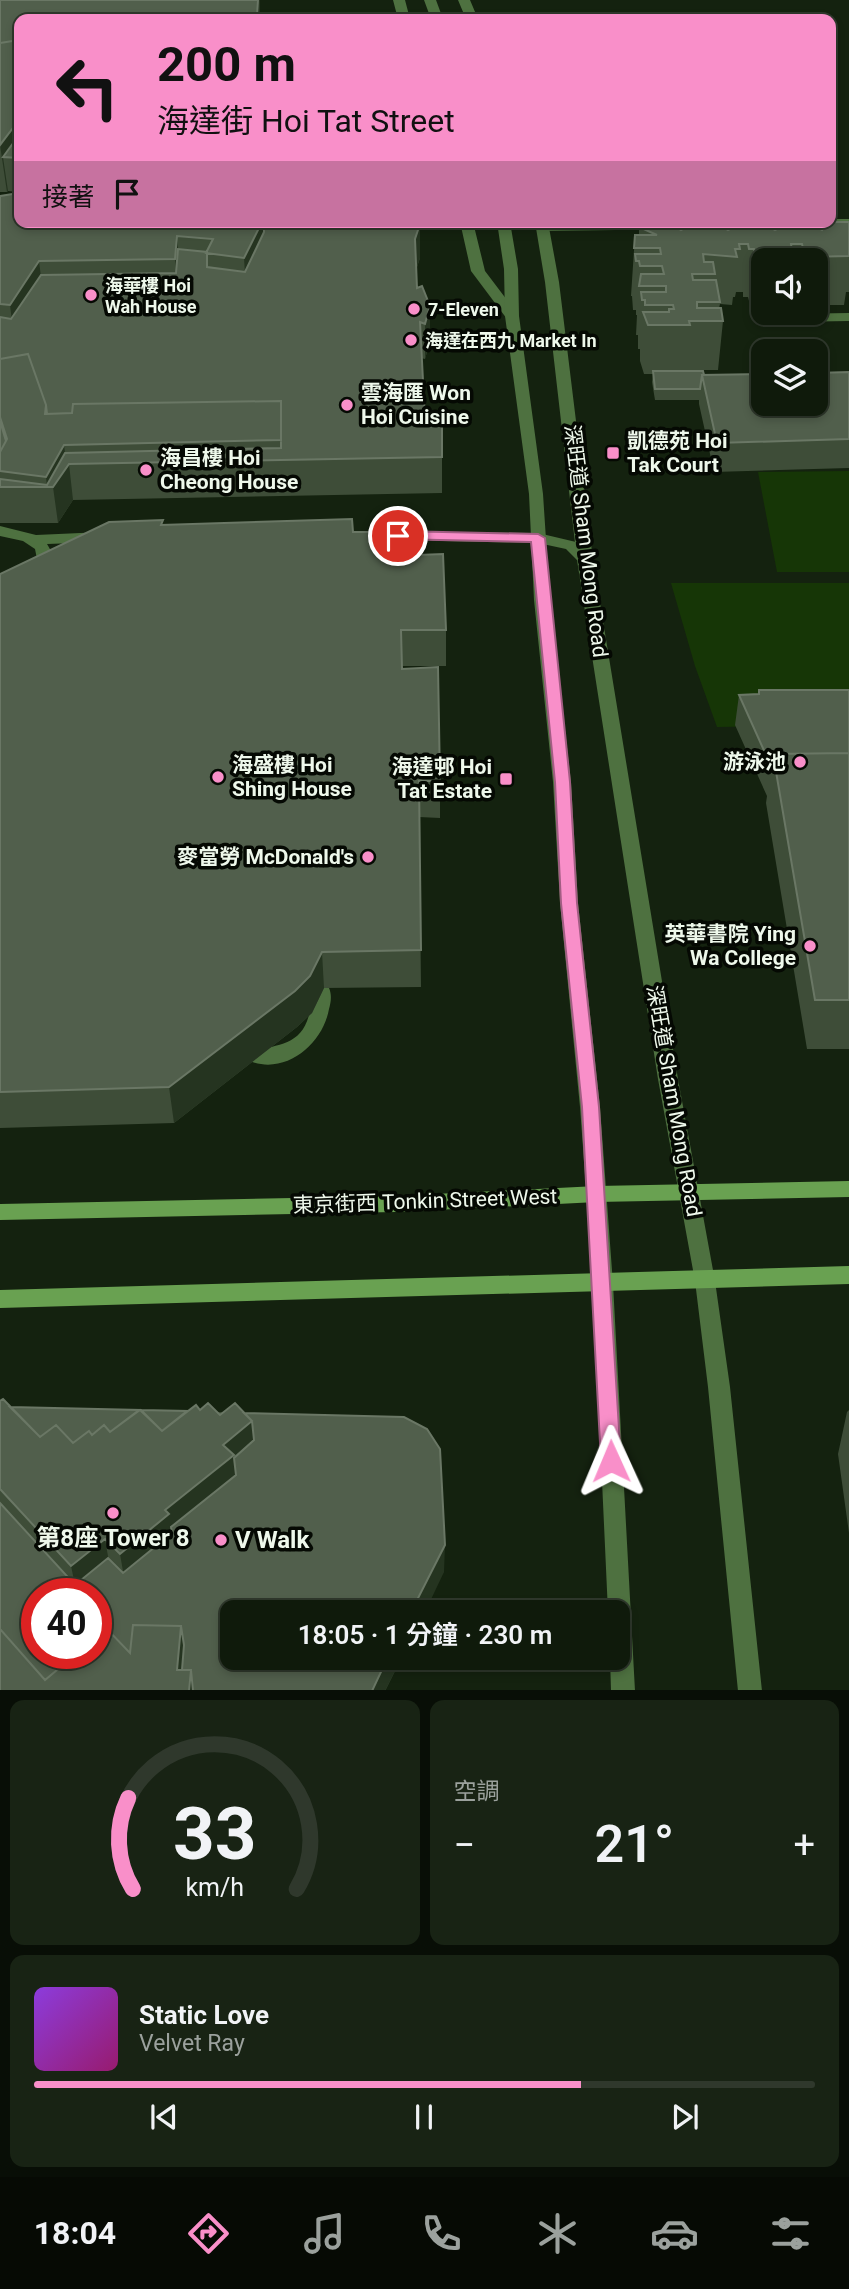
<!DOCTYPE html>
<html lang="zh-TW">
<meta charset="utf-8">
<style>
:root{--surface:#0f1a0b;--page:#182314;--text:#f1f3f6;--muted:#9ba19d;--line:#2f382c;--accent:#f98fc9}
body{margin:0;font-family:Roboto,"Noto Sans TC",sans-serif;background:var(--page);color:var(--text);height:100vh;display:flex;flex-direction:column;font-size:26px;white-space:nowrap}
*{box-sizing:border-box;margin:0}
p{font-size:23px;color:var(--muted)}
.icon{flex:none;width:38px;height:38px;fill:none;stroke:currentColor;stroke-width:2;stroke-linecap:round;stroke-linejoin:round}
.map{position:relative;height:1690px;overflow:hidden}
.sheet{display:flex;flex-direction:column;gap:10px;padding:10px;background:#080e06;flex:1}
.sheet>*{flex:none}
.top-card{position:absolute;left:14px;top:14px;width:822px;height:214px;border-radius:14px;box-shadow:0 4px 10px #0003,0 0 0 2px var(--line);background:#f98fc9;color:#111;overflow:hidden}
.buttons{position:absolute;left:751px;top:248px;display:grid;gap:14px}
.buttons a{display:grid;place-items:center;width:77px;height:77px;border-radius:14px;background:var(--surface);box-shadow:0 4px 10px #0003,0 0 0 2px var(--line);font-size:35px}
.speed{position:absolute;left:21px;top:1578px;display:flex;gap:14px;font-size:35px;font-weight:700;text-align:center}
.speed>*{display:grid;place-content:center;width:91px;height:91px;border-radius:50%;background:var(--surface);box-shadow:0 4px 10px #0003,0 0 0 2px var(--line);line-height:1}
.speed .limit{border:10px solid #d22;background:#fff;color:#111}
.pin{position:absolute;display:grid;place-items:center;width:60px;height:60px;color:#fff;margin:-30px;border:4px solid #fff;border-radius:50%;box-shadow:0 2px 7px #0007}
.me{position:absolute;width:77px;margin:-38px;rotate:359deg;stroke-linejoin:round;filter:drop-shadow(0 0 5px #0008)}
.turn{display:flex;align-items:center;gap:24px;height:147px;padding:0 28px;font-size:32px}
.turn .icon{width:91px;height:91px;stroke-width:2.5}
.turn b{display:block;font-size:49px;line-height:60px}
.then{display:flex;align-items:center;height:66px;padding:0 28px;background:#0003;gap:14px;font-size:26px}
.big{font-size:52px;font-weight:600;line-height:1.1}
.sheet .card{flex:1;display:flex;flex-direction:column;justify-content:center;gap:10px;min-width:0;padding:0 24px;border-radius:14px;background:var(--page)}
.sheet .dial{align-items:center;gap:0}
.dial svg{height:182px;overflow:visible;fill:none;stroke:var(--line);stroke-width:7;stroke-linecap:round;text-anchor:middle}
.dial text{fill:var(--text);stroke:none}
.song{display:flex;align-items:center;gap:21px}
.cover{width:84px;height:84px;border-radius:10px;background:linear-gradient(135deg,hsl(270 70% 55%),hsl(320 70% 35%))}
.played{height:7px;border-radius:4px;background:linear-gradient(90deg,var(--accent) 70%,var(--line) 70%)}
.keys{display:flex;justify-content:space-around;direction:ltr}
.heat{display:flex;justify-content:space-between;align-items:center;font-size:38px;direction:ltr}
.sheet .tiles{flex:1;display:grid;gap:10px;grid-template-columns:1fr 1fr}
.card:last-child{grid-column:span 2}
.trip{position:absolute;left:220px;top:1600px;width:410px;height:70px;border-radius:14px;background:var(--surface);box-shadow:0 4px 10px #0003,0 0 0 2px var(--line);font-weight:600;line-height:70px;text-align:center}
.tab-bar{display:flex;height:112px;justify-content:space-around;align-items:center;background:#060a04;color:var(--muted)}
.tab-bar .icon{width:49px;height:49px}
.tab-bar .on{color:var(--accent)}
.tab-bar b{font-size:32px;color:var(--text)}
.map>svg:first-child{display:block}
.green{fill:#163606}
.lines{fill:none;stroke-linecap:round;stroke-linejoin:round}
.service{fill:#4e7140;fill-rule:evenodd}
.minor{fill:#4e7140;fill-rule:evenodd}
.tertiary{fill:#4e7140;fill-rule:evenodd}
.secondary{fill:#69a151;fill-rule:evenodd}
.wall{fill:#3e4d38}
.shaded-wall{fill:#253420}
.building{fill:#515f4c;stroke:#6a7765;stroke-width:2}
.route{fill:#f98fc9;stroke:#a25d83;stroke-width:2}
.poi-dot{fill:#f98fc9;stroke:#050903;stroke-width:2.5}
.labels{text-anchor:middle;dominant-baseline:central;stroke-width:7;stroke-linejoin:round;paint-order:stroke}
.far-poi-label{font-size:18px;font-weight:bold;fill:#eef8eb;stroke:#050903;text-anchor:start}
.poi-label{font-size:21px;font-weight:bold;fill:#eef8eb;stroke:#050903;text-anchor:start}
.street-label{font-size:21px;fill:#eef8eb;stroke:#050903}
.near-poi-label{font-size:24px;font-weight:bold;fill:#eef8eb;stroke:#050903}
</style>
<div class="map">
<svg width="849" height="1691" viewBox="0 0 849 1691">
<rect width="100%" height="100%" fill="#14220f"/>
<path class="green" d="M849,471V572H777L758,472Z
M671,583H849V725L717,727L695,666Z"/>
<g class="lines">
<path class="service" d="M393,0H405L410,19H398Z
M460,222H473L485,271L519,316L517,319H507L471,271Z
M849,313V321L789,322L782,318L789,314Z
M322,986L329,988C332,995 331,1002 329,1009C323,1043 288,1074 252,1062L249,1057L252,1052C277,1044 301,1046 309,1015C311,1006 311,996 315,988Z"/>
<path class="minor" d="M831,219H849V227L542,231L535,227L542,223L831,222Z
M0,526L36,535L103,532L111,537L103,542L47,544C55,556 54,567 47,578L42,580L34,575L38,564L35,549L23,541L0,536Z
M358,531L538,533L576,542L593,560L585,565L580,563L566,549L538,543L353,539L350,536Z"/>
<path class="tertiary" d="M424,0H436L443,19H431Z
M458,0H470L478,19H466Z
M497,222H510L518,269L519,316L543,494L550,600L571,782L578,903L600,1107L613,1284L635,1691H611L610,1657H618V1612H608L593,1284L580,1107L560,903L553,782L534,600L529,494L505,316L504,269Z
M535,222H548L559,282L593,560L678,1079L715,1281L730,1387L762,1691H738L708,1387L695,1281L658,1079L577,560L545,282Z"/>
<path class="secondary" d="M849,1181V1197L597,1202L395,1212L0,1220V1204L395,1196L597,1186Z
M849,1266V1284L0,1308V1290Z"/>
</g>
<path class="wall" d="M0,0H260L259,19H19V192L8,191L7,192H0Z
M0,196L19,222H263L264,225L420,224V258L416,270L417,288L430,306V341L425,359L421,358L425,426H442V493L73,500L58,523H0Z
M849,222V292H846L844,305H816V261H763V305H750L748,297H743V292H736L735,297H733L732,305L720,304L719,308L723,321L718,370H686V371L704,375L849,372V468L714,472L699,404V400H655L652,382L653,374H644L640,361V349H638V335H636L637,315H636V310H633L632,296H631L635,235H639V223L681,230L686,227V223L728,230L733,227V223L775,230L779,227L780,223L822,230Z
M163,525L353,532L382,548L391,556L446,630V666H402L440,781V818L419,817L421,987L324,988L312,1013L297,1027L174,1123L0,1128V574Z
M849,690V1049H807L766,803L767,796L735,725L739,695Z
M0,1401L10,1407L187,1411L200,1410L218,1412L244,1413L444,1572L233,1657H402L385,1691H0Z
M849,1410V1533L838,1454L847,1412Z"/>
<path class="shaded-wall" d="M258,0H260L259,19H258Z
M19,120V158L3,157L8,191L7,192L0,145Z
M262,222H263L266,267L247,306L244,258Z
M420,224V258L415,273V239Z
M177,236L181,284L179,307L175,259Z
M39,261L45,309L16,354L10,305Z
M430,306V341L425,359V324Z
M64,445L67,467L69,464L73,500L58,523L53,487H47L46,477Z
M322,952L324,988L312,1013L297,1027L174,1123L169,1087Z
M252,1421L257,1469L128,1600L120,1554L165,1510L222,1434Z
M105,1539L113,1585L77,1594L71,1566Z
M445,1545L444,1572L425,1612H411Z
M181,1626L188,1671L177,1670Z
M388,1657H402L385,1691H372Z
M191,1670L194,1691H189Z"/>
<path class="building" d="M0,0H258L257,16H222L221,19H19V40L0,43Z
M19,40V120L0,145V43Z
M19,135V158L3,157Z
M19,193V222H46L48,227L133,225L134,222H262L244,258L206,253L213,239L177,236L175,259L39,261L10,305L0,304V196Z
M46,222H134L133,225L48,227Z
M266,222H409L420,224L415,239L417,288L422,286L430,306L425,324L420,322L425,420H414L416,426H442V457L69,464L53,487H0V479L47,485L65,453L281,448V401L73,404L72,413L47,414L46,405L28,354L0,359V317L11,319L41,275L176,273L178,249L207,252V267L245,272L264,232V225H265Z
M641,222H668L681,230L690,225L686,223L687,222H715L728,230L737,225L734,222H762L775,230L784,225L780,222H809L822,230L829,222H849V256L805,257L802,244H791L793,257H755L754,249H749L748,244H739L740,249H735L737,257L703,254L704,262H713L715,274H692L693,280H716L720,302H697V308H721L723,321H689L690,325H648L643,312H669V309H674L673,305H645V300H642L641,292H666V286H639L641,274H664L662,266H640L639,261H636L635,254H661L660,248H634L635,235H657L639,227L643,225L639,223Z
M28,354L46,405L45,414L72,413L73,404L281,401V440L64,445L46,477L0,471V452L7,439L0,417V359Z
M653,371H703L704,375H702L700,389H655Z
M849,372V439L717,443L702,375L763,374V404H816V373Z
M0,421L6,441L0,452Z
M352,519L353,532H381L382,548H390L391,556L443,554L446,630H401L402,669L438,667L440,781H419L421,950L322,952L310,976L295,991L169,1087L0,1092V574L109,522L163,520L161,525Z
M759,690H849V753L773,754L771,766L739,695L759,694Z
M849,753V1000H815L773,754Z
M3,1399L40,1437L56,1425L73,1443L89,1431L92,1435L104,1425L110,1432L140,1410L162,1431L196,1405L200,1410L208,1403L220,1415L235,1403L252,1421L223,1445L234,1455L165,1510L169,1514L120,1554L105,1539L71,1566L0,1489V1401Z
M10,1407L139,1410L110,1432L104,1425L92,1435L89,1431L73,1443L56,1425L40,1437Z
M141,1410L187,1411L162,1431Z
M244,1413L404,1417L427,1429L440,1449L445,1545L411,1612H233V1657H388L372,1691H193L191,1670H182L184,1645L181,1626L133,1625L130,1653L107,1629L96,1637V1594H37V1654H76L45,1680L0,1629V1503L75,1585L108,1558L123,1573L172,1533L171,1527L236,1475L234,1458L254,1440L252,1421Z
M133,1625L181,1626L177,1670H191L189,1691H0V1629L45,1680L76,1654H96V1637L107,1629L130,1653Z"/>
<path class="route" d="M398,531L538,534L545,538L570,782L577,903L599,1107L621,1461L618,1468L611,1470L604,1468L601,1461L582,1107L561,903L555,782L531,542L393,539V532Z"/>
<g class="poi-dot">
<circle cx="91" cy="295" r="7"/>
<circle cx="414" cy="309" r="7"/>
<circle cx="411" cy="340" r="7"/>
<circle cx="347" cy="405" r="7"/>
<rect x="606" y="446" width="14" height="14" rx="3.5"/>
<circle cx="146" cy="470" r="7"/>
<circle cx="800" cy="762" r="7"/>
<circle cx="218" cy="777" r="7"/>
<rect x="499" y="772" width="14" height="14" rx="3.5"/>
<circle cx="368" cy="857" r="7"/>
<circle cx="810" cy="946" r="7"/>
<circle cx="113" cy="1513" r="7"/>
<circle cx="221" cy="1540" r="7"/>
</g>
<g class="labels">
<g class="far-poi-label">
<text x="105" y="285">海華樓 Hoi<tspan x="105" dy="21">Wah House</tspan></text>
<text x="428" y="309">7-Eleven</text>
<text x="425" y="340">海達在西九 Market In</text>
</g>
<g class="poi-label">
<text x="361" y="393">雲海匯 Won<tspan x="361" dy="24">Hoi Cuisine</tspan></text>
<text x="627" y="441">凱德苑 Hoi<tspan x="627" dy="24">Tak Court</tspan></text>
<text x="160" y="458">海昌樓 Hoi<tspan x="160" dy="24">Cheong House</tspan></text>
<text x="786" y="762" text-anchor="end">游泳池</text>
<text x="232" y="765">海盛樓 Hoi<tspan x="232" dy="24">Shing House</tspan></text>
<text x="492" y="767" text-anchor="end">海達邨 Hoi<tspan x="492" dy="24">Tat Estate</tspan></text>
<text x="354" y="857" text-anchor="end">麥當勞 McDonald's</text>
<text x="796" y="934" text-anchor="end">英華書院 Ying<tspan x="796" dy="24">Wa College</tspan></text>
</g>
<g class="street-label">
<text transform="translate(586 541) rotate(83)">深旺道 Sham Mong Road</text>
<text transform="translate(674 1101) rotate(80)">深旺道 Sham Mong Road</text>
<text transform="translate(425 1201) rotate(-2)">東京街西 Tonkin Street West</text>
</g>
<g class="near-poi-label">
<text x="113" y="1538">第8座 Tower 8</text>
<text x="235" y="1540" text-anchor="start">V Walk</text>
</g>
</g>
</svg>
<div class="buttons">
<a><svg class="icon" aria-label="sound" viewBox="0 0 24 24"><path d="M4 9h4l5-4v14l-5-4H4zM17 9q2 3 0 6"/></svg></a>
<a><svg class="icon" aria-label="layers" viewBox="0 0 24 24"><path d="M12 4l9 5-9 5-9-5zM3 14l9 5 9-5"/></svg></a>
</div>
<div class="speed"><div class="limit">40</div></div>
<div class="pin" style="left:398px;top:536px;background:#d93025"><svg class="icon" aria-label="arrive" viewBox="0 0 24 24"><path d="M6 21V4h12l-3 4 3 4H6"/></svg></div>
<svg class="me" style="left:611px;top:1461px" viewBox="-20 -20 40 40"><path d="M0-17L14 15 0 8-14 15z" fill="#f98fc9" stroke="#fff" stroke-width="4"/></svg>
<div class="trip">18:05 · 1 分鐘 · 230 m</div>
<div class="top-card">
<div class="turn"><svg class="icon" aria-label="left" viewBox="0 0 24 24"><path d="M17 20v-9H6M10 6l-5 5 5 5"/></svg><div><b>200 m</b>海達街 Hoi Tat Street</div></div>
<div class="then">接著<svg class="icon" aria-label="arrive" viewBox="0 0 24 24"><path d="M6 21V4h12l-3 4 3 4H6"/></svg></div>
</div>
</div>
<section class="sheet">
<div class="tiles">
<div class="card dial"><svg viewBox="0 0 100 80">
<path d="M14 69A42 42 0 1 1 86 69"/>
<path d="M14 69A42 42 0 0 1 12 29" stroke="#f98fc9"/>
<text x="50" y="56" font-size="32" font-weight="700">33</text>
<text x="50" y="72" font-size="11">km/h</text>
</svg></div>
<div class="card"><p>空調</p>
<div class="heat"><a>−</a><b class="big">21°</b><a>+</a></div>
</div>
<div class="card">
<div class="song"><i class="cover"></i><div><b>Static Love</b><p>Velvet Ray</p></div></div>
<div class="played"></div>
<div class="keys"><svg class="icon" aria-label="previous" viewBox="0 0 24 24"><path d="M18 5L8 12l10 7zM5 5v14"/></svg><svg class="icon" aria-label="pause" viewBox="0 0 24 24"><path d="M8 5v14M16 5v14"/></svg><svg class="icon" aria-label="next" viewBox="0 0 24 24"><path d="M6 5l10 7-10 7zM19 5v14"/></svg></div>
</div>
</div>
</section>
<nav class="tab-bar">
<b>18:04</b>
<svg class="icon on" aria-label="directions" viewBox="0 0 24 24"><path d="M12 3l9 9-9 9-9-9zM9 14v-3h6M13 9l2 2-2 2"/></svg>
<svg class="icon" aria-label="music" viewBox="0 0 24 24"><path d="M9 18V5l10-2v13"/><circle cx="6" cy="18" r="3"/><circle cx="16" cy="16" r="3"/></svg>
<svg class="icon" aria-label="phone" viewBox="0 0 24 24"><path d="M5 4h4l2 5-3 2q2 4 5 5l2-3 5 2v4C11 20 4 13 5 4z"/></svg>
<svg class="icon" aria-label="climate" viewBox="0 0 24 24"><path d="M12 3v18M4 7l16 10M4 17L20 7"/></svg>
<svg class="icon" aria-label="car" viewBox="0 0 24 24"><path d="M5 17H2v-5l4-1 3-4h7l3 4 3 1v5h-3M9 17h6M6 11h13"/><circle cx="7" cy="17" r="2"/><circle cx="17" cy="17" r="2"/></svg>
<svg class="icon" aria-label="filters" viewBox="0 0 24 24"><path d="M4 7h16M4 17h16"/><circle cx="9" cy="7" r="2"/><circle cx="15" cy="17" r="2"/></svg>
</nav>
